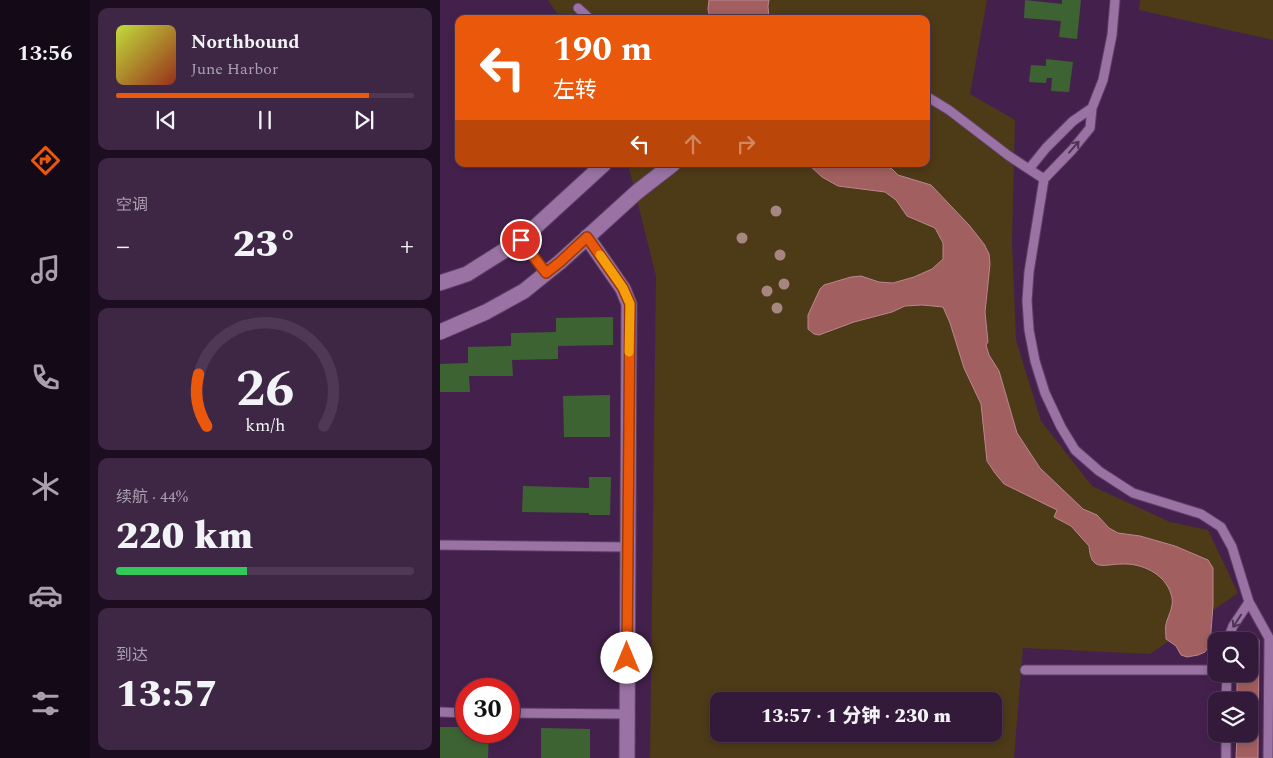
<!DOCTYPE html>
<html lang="zh">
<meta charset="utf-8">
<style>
:root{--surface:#33193a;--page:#3e2645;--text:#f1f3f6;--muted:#a9a0af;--line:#4e3854;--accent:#ea580c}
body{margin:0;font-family:Spectral,"Noto Sans SC",serif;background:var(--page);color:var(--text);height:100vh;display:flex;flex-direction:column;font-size:19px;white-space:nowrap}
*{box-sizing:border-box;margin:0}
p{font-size:16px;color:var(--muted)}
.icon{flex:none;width:28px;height:28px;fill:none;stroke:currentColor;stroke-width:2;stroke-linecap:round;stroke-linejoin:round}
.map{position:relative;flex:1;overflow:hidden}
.drawer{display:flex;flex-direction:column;gap:8px;padding:8px;background:#1c0e20;width:350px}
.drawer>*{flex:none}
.hud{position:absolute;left:15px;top:15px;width:475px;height:152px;border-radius:10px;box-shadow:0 2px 8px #0003,0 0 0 1px var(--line);background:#ea580c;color:#fff;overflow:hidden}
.tools{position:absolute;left:768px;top:632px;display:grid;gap:10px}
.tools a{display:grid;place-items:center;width:50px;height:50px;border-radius:10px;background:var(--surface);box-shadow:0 2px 8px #0003,0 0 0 1px var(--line);font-size:25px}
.speed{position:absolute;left:15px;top:678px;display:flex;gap:10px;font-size:25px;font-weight:700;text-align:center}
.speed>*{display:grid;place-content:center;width:65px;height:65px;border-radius:50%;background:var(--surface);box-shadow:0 2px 8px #0003,0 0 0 1px var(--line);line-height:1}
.speed .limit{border:8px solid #d22;background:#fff;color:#111}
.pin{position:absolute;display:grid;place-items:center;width:42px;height:42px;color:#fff;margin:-21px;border:2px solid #fff;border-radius:50%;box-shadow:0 1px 5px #0007}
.me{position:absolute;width:55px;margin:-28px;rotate:0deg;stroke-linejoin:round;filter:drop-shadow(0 0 4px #0008)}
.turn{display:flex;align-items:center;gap:18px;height:105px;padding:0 15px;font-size:22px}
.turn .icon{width:65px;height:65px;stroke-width:2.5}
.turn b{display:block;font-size:35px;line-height:42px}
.lanes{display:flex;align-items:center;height:48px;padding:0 15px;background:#0003;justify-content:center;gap:25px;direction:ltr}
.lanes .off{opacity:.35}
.big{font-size:38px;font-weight:800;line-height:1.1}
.drawer .tile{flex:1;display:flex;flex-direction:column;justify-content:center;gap:8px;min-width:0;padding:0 18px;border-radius:10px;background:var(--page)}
.drawer .dial{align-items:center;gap:0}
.dial svg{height:130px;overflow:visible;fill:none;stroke:var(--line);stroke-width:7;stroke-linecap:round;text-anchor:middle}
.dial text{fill:var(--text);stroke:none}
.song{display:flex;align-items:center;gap:15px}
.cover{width:60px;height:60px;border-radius:8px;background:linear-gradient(135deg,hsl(70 70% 55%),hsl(10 70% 35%))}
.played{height:5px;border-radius:2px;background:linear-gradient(90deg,var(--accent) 85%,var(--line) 85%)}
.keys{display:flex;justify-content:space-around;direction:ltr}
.heat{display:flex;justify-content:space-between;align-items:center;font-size:28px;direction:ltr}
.charge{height:8px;border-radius:4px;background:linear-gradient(90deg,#34c759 44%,var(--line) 0)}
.trip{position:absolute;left:270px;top:692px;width:292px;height:50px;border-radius:10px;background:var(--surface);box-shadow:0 2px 8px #0003,0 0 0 1px var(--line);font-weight:800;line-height:50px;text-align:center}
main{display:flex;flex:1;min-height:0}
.menu{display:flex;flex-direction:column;width:90px;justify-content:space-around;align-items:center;background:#140a17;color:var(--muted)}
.menu .icon{width:35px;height:35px}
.menu .current{color:var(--accent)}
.menu b{font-size:22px;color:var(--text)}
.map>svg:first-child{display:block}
.green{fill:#4d3a17;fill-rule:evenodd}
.water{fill:#a15f60;stroke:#bb868f}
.building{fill:#3d6333}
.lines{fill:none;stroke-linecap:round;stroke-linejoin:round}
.lane-casing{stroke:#5f4067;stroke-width:11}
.street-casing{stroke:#5f4067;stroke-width:17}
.lane{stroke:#9a73a4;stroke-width:9}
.street{stroke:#9a73a4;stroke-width:15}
.tree{fill:#a68680}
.oneway{stroke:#4c3552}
.route-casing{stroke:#983908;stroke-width:12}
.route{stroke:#ea580c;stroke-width:9}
.slow{stroke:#f59e0b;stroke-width:9}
</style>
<main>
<nav class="menu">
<b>13:56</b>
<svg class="icon current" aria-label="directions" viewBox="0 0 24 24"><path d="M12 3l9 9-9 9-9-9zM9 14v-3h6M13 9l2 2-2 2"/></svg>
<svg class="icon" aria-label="music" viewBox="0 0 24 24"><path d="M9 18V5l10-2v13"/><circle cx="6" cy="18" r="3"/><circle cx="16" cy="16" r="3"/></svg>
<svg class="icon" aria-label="phone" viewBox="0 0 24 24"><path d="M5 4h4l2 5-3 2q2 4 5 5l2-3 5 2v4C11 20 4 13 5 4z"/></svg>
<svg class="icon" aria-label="climate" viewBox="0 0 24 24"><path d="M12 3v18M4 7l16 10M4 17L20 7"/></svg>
<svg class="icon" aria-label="car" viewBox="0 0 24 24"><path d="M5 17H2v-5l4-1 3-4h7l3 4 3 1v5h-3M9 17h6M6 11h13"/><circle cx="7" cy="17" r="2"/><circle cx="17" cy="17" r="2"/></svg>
<svg class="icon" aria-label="filters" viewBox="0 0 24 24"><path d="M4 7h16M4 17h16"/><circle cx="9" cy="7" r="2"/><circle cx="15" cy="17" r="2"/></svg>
</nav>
<section class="drawer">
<div class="tile">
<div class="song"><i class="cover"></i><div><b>Northbound</b><p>June Harbor</p></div></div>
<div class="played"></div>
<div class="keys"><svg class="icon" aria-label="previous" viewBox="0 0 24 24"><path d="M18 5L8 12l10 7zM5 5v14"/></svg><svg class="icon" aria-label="pause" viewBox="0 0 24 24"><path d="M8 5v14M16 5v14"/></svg><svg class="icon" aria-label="next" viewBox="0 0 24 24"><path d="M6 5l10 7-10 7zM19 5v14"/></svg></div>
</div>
<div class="tile"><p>空调</p>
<div class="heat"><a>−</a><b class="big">23°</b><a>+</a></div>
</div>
<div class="tile dial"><svg viewBox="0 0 100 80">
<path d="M14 69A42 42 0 1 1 86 69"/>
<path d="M14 69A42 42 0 0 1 9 37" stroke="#ea580c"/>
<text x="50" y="56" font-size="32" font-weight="700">26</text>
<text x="50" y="72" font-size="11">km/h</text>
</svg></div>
<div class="tile"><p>续航 · 44%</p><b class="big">220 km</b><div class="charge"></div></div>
<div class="tile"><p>到达</p><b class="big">13:57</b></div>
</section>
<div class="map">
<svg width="833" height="758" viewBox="0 0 833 758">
<rect width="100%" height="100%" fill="#44214d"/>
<path class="green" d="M108,0H547L530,94L575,120L572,242L576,340L601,421L652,486L730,522L768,530L798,593L710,654L583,648L574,758H210L216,276L188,164H486V19H121ZM279,701H554V734H279Z
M700,0H833V40L699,10Z"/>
<path class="water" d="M269,0H329L328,6L329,19H270L268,9Z
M368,164H443L452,169L458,175L491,185L529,225L544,244L549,254L550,264L545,312L548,342L546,345L549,355L559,371L577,433L600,468L643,509L657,515L669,528L678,533L700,536L735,546L768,560L773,568V605L770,644L765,652L758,655L747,657L741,655L736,646L726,639C726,634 725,629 726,624C729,613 735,605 731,594C725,574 702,563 682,564C664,564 651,573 649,546L631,526L614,517L617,510L564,484L555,473L547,461L541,404L524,368L510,323L503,307L482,305L465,306L452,312L414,322L379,335L374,334L368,329V315L380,289L384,285L411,277L421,276L439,282L453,283L474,277L492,269L503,259V243L495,228L467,216L456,200L445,192L398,186L382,177Z
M806,633C812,633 815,635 819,640L818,758H796L797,734H809V701H797V674H809V641H797L800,636Z"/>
<path class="building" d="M585,0L622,4V0H641L637,39L619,37L621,21L584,18Z
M606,59L633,62L629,92L611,91L612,78H607L606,83L589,82L591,65L606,66Z
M173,317V345L118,346V359L72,360L73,376H29L30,392H0V364L28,363V347L71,346V333L116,332V318Z
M170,395V437H124L123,396Z
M149,477H171L170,515H149V513L82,512L83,486L149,488Z
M0,727H26V731H49L48,758H0Z
M101,728L150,729V758H101Z"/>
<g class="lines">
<g class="lane-casing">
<path id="lane" d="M675,0L672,35L663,80L652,108L650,128L632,150L604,179L589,272L587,301L589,330L595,361L605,393L621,427L635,450L659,471L693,493L761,514L781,527L792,547L809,602L829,638L828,758
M138,8L150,19
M486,96L509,110L569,156L604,179
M589,169L606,148L633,121L652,108
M81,240L106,273
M0,545L188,547
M787,641L793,626L809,602
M585,670H776
M786,701L787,674
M0,712L26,713
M69,713L187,714
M786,758V734"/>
</g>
<g class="street-casing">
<path id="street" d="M147,237L183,289L189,304L187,758
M0,283L27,274L81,240L164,164
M0,332L46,312L84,291L120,262L197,192L233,164"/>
</g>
<use href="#lane" class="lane"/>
<use href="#street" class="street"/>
</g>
<g class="tree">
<circle cx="336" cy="211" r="5.5"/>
<circle cx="302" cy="238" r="5.5"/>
<circle cx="340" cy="255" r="5.5"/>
<circle cx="344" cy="284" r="5.5"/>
<circle cx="327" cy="291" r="5.5"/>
<circle cx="337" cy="308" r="5.5"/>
</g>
<defs><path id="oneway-shaft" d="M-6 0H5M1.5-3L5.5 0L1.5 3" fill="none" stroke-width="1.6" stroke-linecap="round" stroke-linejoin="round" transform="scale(1.25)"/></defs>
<g class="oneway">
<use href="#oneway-shaft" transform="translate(634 147) rotate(-49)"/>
<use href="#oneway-shaft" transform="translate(797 621) rotate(123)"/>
</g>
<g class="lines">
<g class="route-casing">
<path id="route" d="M81,240L106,273L120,262L147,237L183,288L190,304L187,658"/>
</g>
<use href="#route" class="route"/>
<path class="slow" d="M160,255L183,288L190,304L189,352"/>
</g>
</svg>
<div class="tools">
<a><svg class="icon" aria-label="search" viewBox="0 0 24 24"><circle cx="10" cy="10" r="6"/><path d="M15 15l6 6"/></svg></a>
<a><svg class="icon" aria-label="layers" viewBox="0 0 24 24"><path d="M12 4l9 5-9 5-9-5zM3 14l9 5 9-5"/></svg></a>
</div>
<div class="speed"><div class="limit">30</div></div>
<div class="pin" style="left:81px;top:240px;background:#d93025"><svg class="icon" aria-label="arrive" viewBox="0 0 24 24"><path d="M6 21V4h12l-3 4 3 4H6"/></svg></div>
<svg class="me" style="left:187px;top:658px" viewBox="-20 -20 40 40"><circle r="19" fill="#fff"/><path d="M0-13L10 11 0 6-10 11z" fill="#ea580c"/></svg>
<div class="trip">13:57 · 1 分钟 · 230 m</div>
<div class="hud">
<div class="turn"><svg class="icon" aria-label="left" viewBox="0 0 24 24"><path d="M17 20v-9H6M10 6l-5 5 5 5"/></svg><div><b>190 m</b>左转</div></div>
<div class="lanes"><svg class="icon" aria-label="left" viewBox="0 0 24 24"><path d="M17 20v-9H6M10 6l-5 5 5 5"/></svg><svg class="icon off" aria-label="ahead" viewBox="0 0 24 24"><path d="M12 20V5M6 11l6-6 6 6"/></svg><svg class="icon off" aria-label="right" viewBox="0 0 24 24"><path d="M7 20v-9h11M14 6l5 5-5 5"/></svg></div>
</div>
</div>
</main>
